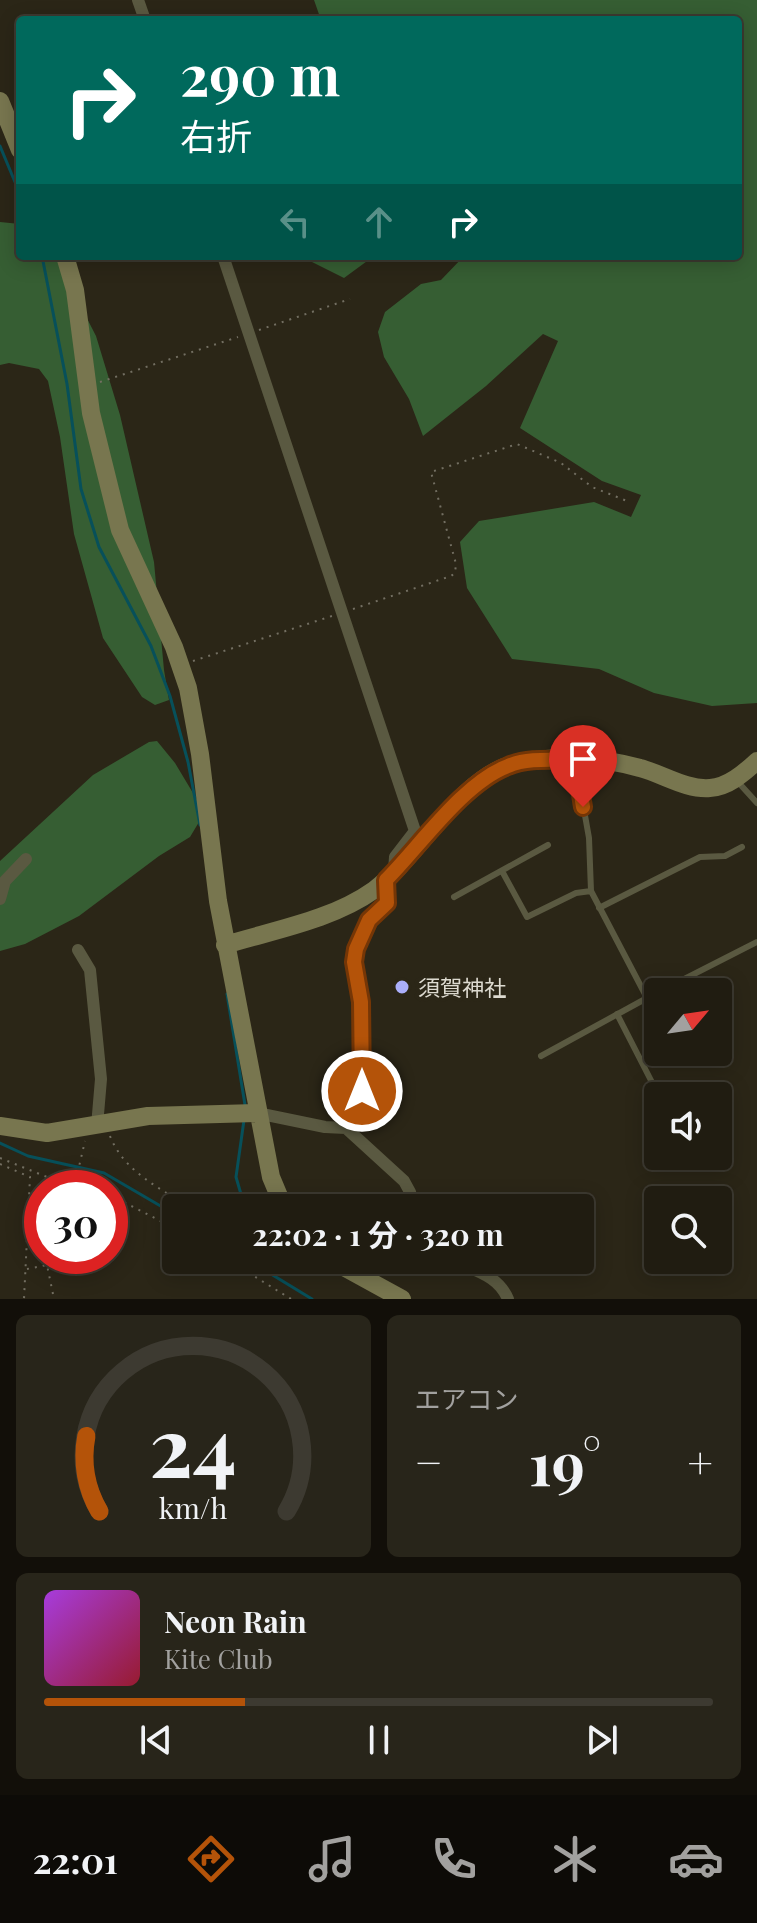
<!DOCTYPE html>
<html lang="ja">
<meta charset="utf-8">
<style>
:root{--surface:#201c11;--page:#28251a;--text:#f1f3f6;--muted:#a2a19f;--line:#3d3a31;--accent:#b45309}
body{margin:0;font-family:"Playfair Display","Noto Sans JP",serif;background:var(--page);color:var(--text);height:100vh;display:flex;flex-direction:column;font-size:30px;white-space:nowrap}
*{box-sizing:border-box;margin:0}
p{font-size:26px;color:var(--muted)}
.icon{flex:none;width:44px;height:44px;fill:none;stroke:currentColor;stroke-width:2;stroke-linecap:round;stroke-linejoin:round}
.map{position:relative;height:1299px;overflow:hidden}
.panel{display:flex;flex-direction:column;gap:16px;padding:16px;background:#120f09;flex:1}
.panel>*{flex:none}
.guide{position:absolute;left:16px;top:16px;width:726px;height:244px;border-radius:8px;box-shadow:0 4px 20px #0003,0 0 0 2px var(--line);background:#00695c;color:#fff;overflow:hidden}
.needle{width:52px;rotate:61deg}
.fabs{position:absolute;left:644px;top:978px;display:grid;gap:16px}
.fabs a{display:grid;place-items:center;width:88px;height:88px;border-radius:8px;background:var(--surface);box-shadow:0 4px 20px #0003,0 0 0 2px var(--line);font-size:40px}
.speed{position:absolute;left:24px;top:1170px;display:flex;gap:16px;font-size:40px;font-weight:700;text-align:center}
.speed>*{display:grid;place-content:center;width:104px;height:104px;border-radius:50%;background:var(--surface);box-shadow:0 4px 20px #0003,0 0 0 2px var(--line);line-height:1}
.speed .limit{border:12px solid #d22;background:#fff;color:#111}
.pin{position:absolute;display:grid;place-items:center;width:68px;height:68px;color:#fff;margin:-82px -34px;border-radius:50% 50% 50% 0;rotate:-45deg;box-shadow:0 0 8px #0007}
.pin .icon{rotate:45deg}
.me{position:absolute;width:88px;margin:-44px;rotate:0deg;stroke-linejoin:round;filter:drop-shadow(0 0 6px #0008)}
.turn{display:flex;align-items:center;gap:28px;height:168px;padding:0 32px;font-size:36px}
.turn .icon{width:104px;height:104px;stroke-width:2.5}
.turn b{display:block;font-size:56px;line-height:68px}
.lanes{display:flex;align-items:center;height:76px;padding:0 32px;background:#0003;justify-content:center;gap:40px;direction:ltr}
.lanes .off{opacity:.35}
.big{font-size:60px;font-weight:700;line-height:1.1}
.panel .card{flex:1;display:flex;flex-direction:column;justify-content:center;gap:12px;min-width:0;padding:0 28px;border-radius:12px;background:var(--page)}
.panel .dial{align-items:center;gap:0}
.dial svg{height:208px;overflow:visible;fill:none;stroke:var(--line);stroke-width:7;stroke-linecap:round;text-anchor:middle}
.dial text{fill:var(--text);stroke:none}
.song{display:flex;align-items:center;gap:24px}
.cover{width:96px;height:96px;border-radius:12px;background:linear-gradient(135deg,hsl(280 70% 55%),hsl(350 70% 35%))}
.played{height:8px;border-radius:4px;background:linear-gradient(90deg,var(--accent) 30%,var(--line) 30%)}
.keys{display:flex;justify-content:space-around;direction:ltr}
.heat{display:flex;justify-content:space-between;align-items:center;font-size:44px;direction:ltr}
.panel .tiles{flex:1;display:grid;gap:16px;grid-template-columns:1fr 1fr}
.card:last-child{grid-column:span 2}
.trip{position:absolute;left:162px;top:1194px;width:432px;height:80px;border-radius:8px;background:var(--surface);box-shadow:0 4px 20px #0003,0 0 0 2px var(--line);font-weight:700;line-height:80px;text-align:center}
.tab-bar{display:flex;height:128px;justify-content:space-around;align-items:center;background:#0d0b07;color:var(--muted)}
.tab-bar .icon{width:56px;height:56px}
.tab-bar .selected{color:var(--accent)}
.tab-bar b{font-size:36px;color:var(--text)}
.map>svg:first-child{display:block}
.forest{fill:#365e33}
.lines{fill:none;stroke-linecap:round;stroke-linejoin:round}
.stream{stroke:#07505a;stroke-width:3}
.path{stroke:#736f62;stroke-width:2;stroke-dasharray:2 6;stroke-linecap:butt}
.lane{stroke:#5a5941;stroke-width:6}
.street{stroke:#5a5941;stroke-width:12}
.secondary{stroke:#78764f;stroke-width:18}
.route-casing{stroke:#753606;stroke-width:20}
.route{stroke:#b45309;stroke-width:14}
.poi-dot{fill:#abaffb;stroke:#2b2617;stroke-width:3}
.labels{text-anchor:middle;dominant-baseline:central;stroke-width:8;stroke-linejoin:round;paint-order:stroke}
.poi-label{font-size:22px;fill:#dddad0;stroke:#2b2617;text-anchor:start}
</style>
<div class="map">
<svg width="757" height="1299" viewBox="0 0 757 1299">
<rect width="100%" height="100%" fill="#2b2617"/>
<path class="forest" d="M314,0H757V703L712,706L654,693L599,669L512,659L467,588L460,542L479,521L594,502L631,517L641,495L602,481L520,428L558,341L543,334L486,386L423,436L409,399L384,357L378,332L385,312L421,284L441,280L464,256H738V20H321Z
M0,222L20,224V256H55L96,336L120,415L154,562L164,670L169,700L155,705L142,697L103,638L74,534L60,437L48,381L39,369L9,363L0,365Z
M300,256H374L344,278Z
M157,741L175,763L199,803V822L190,837L159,856L79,916L25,944L0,951V861L93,775L149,742Z"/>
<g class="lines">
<path class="stream" d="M0,146L20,194
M42,256L67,384L81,489L99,547L151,646L170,696L188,762L200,825
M227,994L245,1105
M244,1120L236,1177L245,1208
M0,1143L28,1156L104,1173L176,1215
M248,1260L312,1299"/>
<path class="path" d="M259,330L350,299
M100,382L238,337
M353,609L451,576L455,573L456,564L431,472L517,444L561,463L592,487L627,501
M193,661L332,616
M110,1136C124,1172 160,1188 191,1208
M0,1158L74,1188
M0,1164L30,1177L24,1299
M74,1188L85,1141
M110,1195L176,1229
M228,1260L291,1299
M47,1263L50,1256
M27,1269L47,1265L54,1299"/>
<path class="lane" d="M571,763L578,776L589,838L591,891L647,998
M738,782L757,803
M502,871L527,917L576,893L591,891
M454,897L548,845
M599,908L700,857L725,856L742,847
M617,1014L659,1096
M541,1056L647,998L757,942"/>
<path class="street" d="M138,0L145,20
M223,256L415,831L395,857L394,871
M0,899L5,881L26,859
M78,950L90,970L101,1079L97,1126
M257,1113L325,1127L346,1128L404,1181L410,1192L414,1208
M346,1128L356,1113L362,1091L361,1002L354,962L356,949L369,920L387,903L386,880
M453,1260C475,1271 498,1275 508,1299"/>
<path class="secondary" d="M0,101L20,150
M65,256L75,290L91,413L120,530L174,647L188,688L200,754L218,901L271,1177L284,1208
M225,945C274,930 332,920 374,890C417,858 460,778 513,764C551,755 602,757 640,768C663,774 686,790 710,788C728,787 744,773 757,761
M0,1126L47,1133L148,1116L257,1113
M331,1260L402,1299"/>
</g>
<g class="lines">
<g class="route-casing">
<path id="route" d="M362,1091L361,1002L354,962L356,949L369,920L387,903L386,880C420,846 463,783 508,766C527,758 549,760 570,760L578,776L583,807"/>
</g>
<use href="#route" class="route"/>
</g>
<circle class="poi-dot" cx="402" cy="987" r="8"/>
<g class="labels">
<g class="poi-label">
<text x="418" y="987">須賀神社</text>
</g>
</g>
</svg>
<div class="fabs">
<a><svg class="needle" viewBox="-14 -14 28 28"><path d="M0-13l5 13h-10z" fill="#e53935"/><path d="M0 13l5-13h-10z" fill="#a2a19f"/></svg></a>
<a><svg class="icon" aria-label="sound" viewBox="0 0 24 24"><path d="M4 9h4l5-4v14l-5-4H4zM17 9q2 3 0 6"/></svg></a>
<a><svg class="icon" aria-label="search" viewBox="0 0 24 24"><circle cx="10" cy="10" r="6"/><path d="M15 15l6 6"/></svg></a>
</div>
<div class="speed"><div class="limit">30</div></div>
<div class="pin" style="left:583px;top:807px;background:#d93025"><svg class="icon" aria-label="arrive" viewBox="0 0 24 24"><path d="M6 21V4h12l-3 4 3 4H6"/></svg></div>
<svg class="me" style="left:362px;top:1091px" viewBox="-20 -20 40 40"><circle r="17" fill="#b45309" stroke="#fff" stroke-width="3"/><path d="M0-11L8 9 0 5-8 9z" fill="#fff"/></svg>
<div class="trip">22:02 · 1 分 · 320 m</div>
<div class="guide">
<div class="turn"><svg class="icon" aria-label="right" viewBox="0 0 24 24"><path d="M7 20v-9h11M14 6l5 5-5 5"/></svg><div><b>290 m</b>右折</div></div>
<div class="lanes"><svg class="icon off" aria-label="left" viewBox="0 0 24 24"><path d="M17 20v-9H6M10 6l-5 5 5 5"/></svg><svg class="icon off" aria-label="ahead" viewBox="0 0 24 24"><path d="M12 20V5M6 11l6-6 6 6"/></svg><svg class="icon" aria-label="right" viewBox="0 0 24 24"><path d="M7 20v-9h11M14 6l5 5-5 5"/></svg></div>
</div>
</div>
<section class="panel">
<div class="tiles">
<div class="card dial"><svg viewBox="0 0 100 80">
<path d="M14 69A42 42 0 1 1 86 69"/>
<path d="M14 69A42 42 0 0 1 9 40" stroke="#b45309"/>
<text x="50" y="56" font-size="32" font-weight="700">24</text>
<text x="50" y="72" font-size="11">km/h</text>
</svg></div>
<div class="card"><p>エアコン</p>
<div class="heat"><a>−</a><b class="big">19°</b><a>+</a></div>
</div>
<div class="card">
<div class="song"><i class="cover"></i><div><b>Neon Rain</b><p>Kite Club</p></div></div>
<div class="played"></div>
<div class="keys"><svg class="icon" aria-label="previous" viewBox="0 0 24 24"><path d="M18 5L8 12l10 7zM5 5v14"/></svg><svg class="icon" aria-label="pause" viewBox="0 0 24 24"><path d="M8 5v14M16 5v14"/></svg><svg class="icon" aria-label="next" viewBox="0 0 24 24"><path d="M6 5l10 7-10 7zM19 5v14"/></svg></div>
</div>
</div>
</section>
<nav class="tab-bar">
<b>22:01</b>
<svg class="icon selected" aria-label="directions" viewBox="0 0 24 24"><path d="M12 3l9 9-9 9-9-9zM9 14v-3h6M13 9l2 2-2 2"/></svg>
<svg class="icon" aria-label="music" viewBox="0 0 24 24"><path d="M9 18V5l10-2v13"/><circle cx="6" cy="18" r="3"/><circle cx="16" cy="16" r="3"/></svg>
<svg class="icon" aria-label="phone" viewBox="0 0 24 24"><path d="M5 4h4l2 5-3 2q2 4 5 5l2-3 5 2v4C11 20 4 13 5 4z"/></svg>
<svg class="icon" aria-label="climate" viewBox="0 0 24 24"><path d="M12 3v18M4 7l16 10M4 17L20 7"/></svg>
<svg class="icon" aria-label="car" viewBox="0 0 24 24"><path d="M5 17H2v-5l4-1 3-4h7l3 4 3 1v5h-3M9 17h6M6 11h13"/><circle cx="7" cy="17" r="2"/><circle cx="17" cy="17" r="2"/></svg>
</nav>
